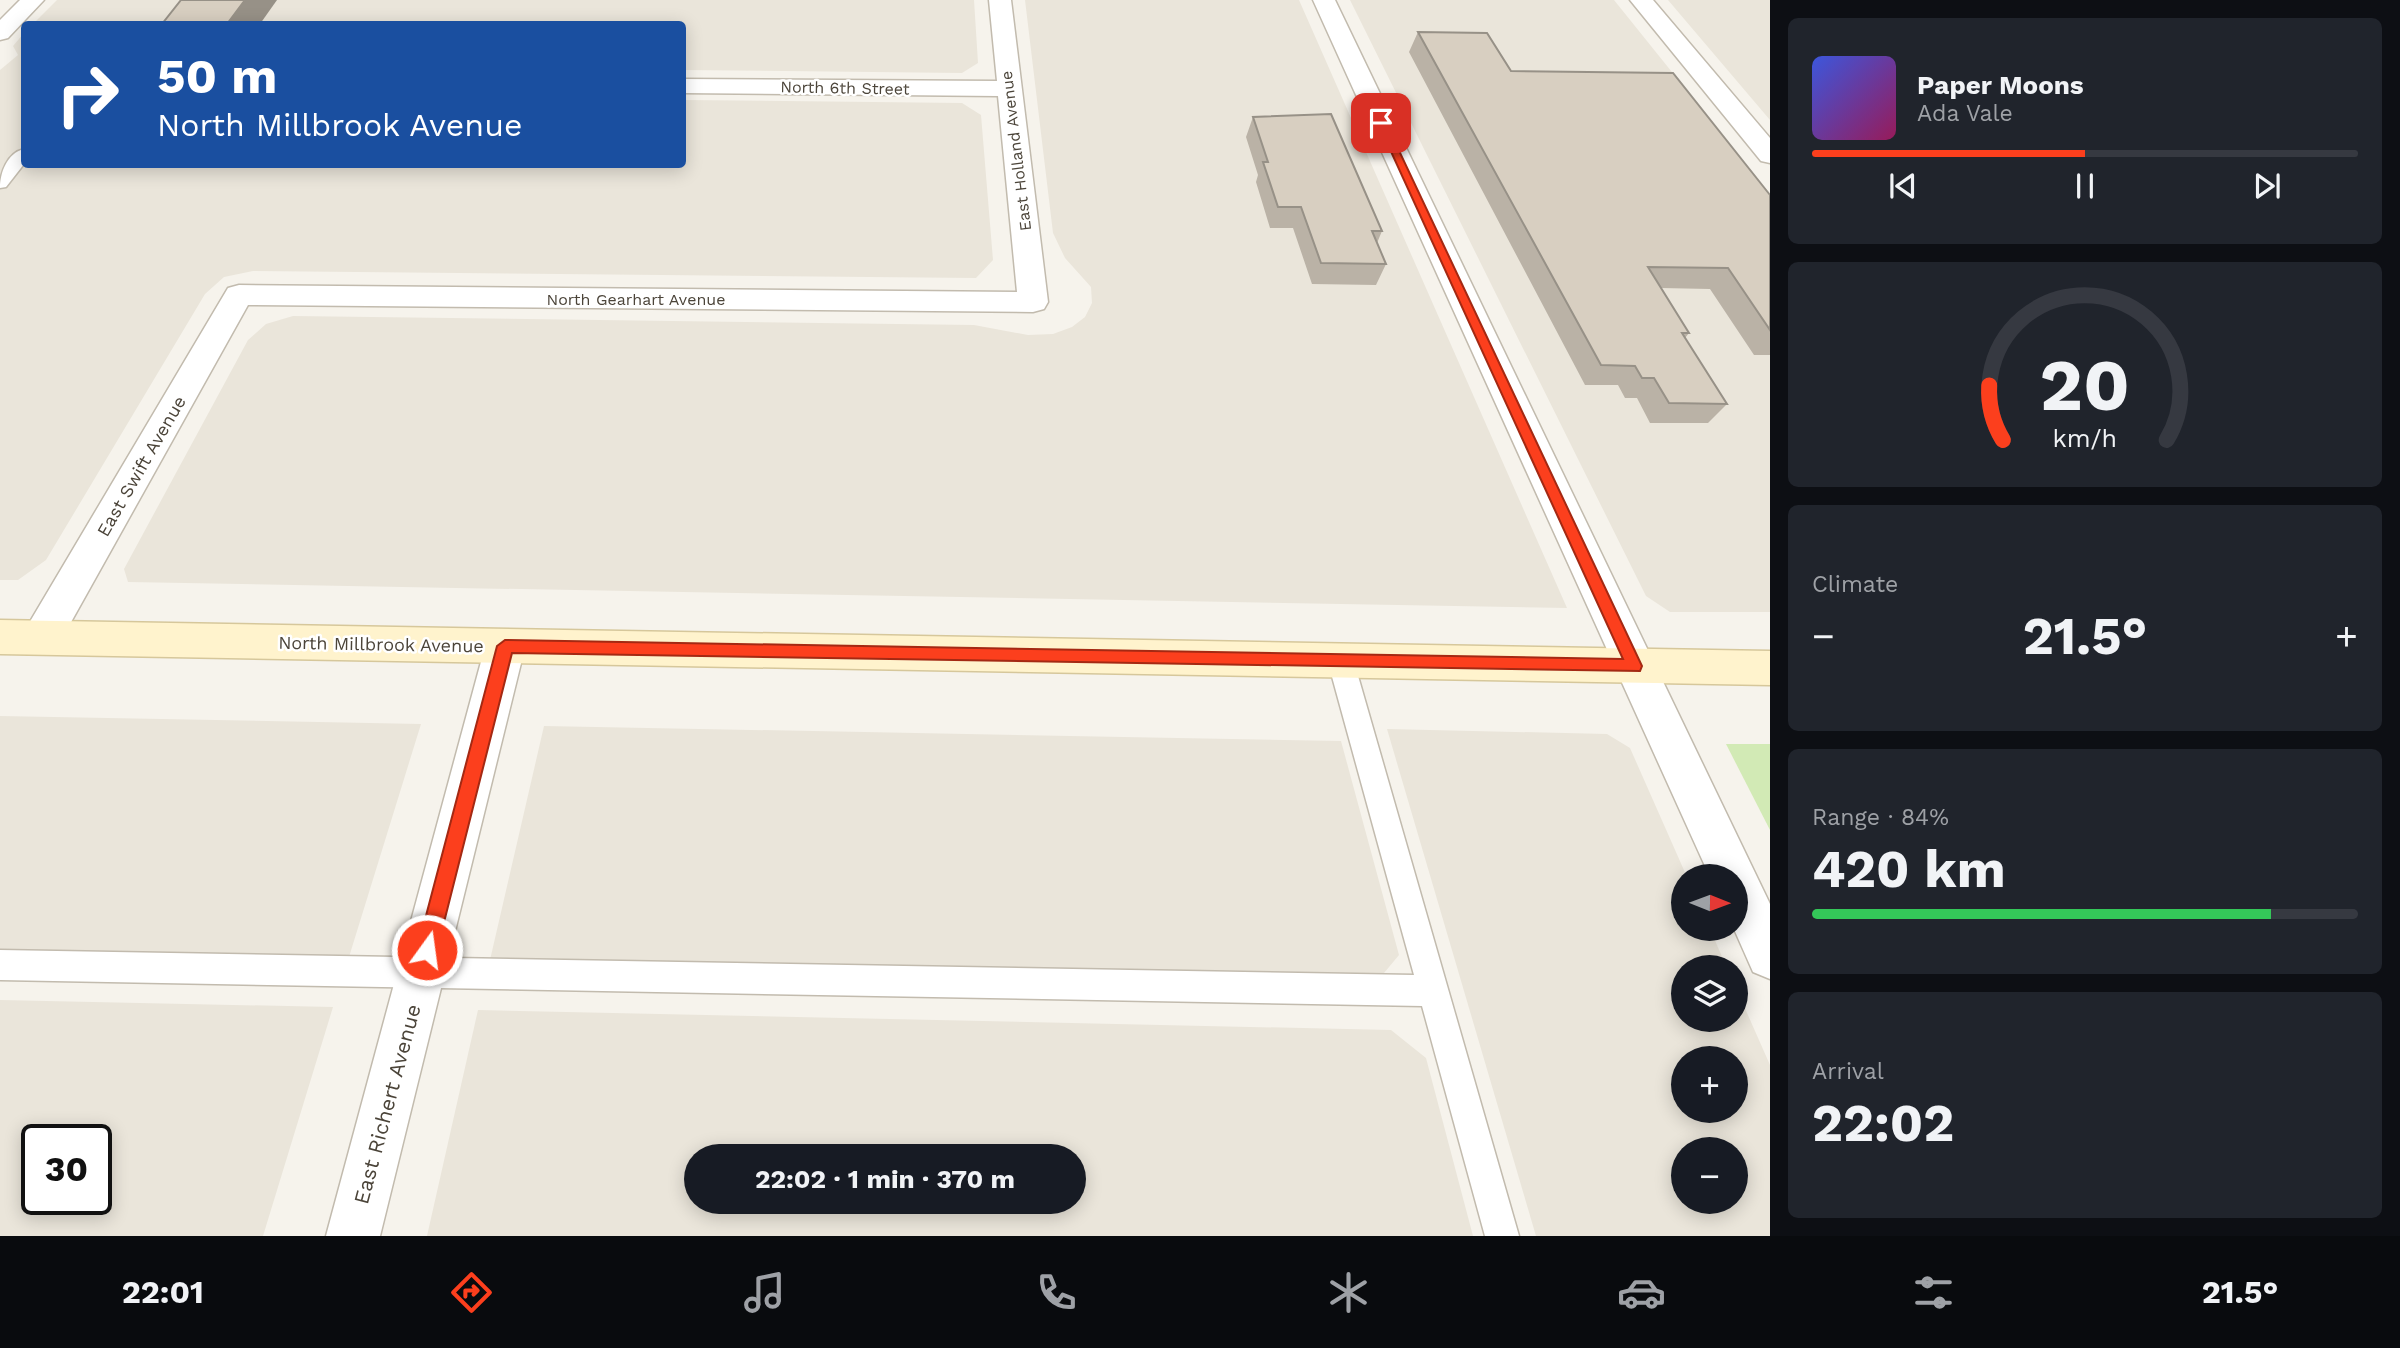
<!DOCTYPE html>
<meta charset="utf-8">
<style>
:root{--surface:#171b24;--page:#20242c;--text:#f1f3f6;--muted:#9ea1a6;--line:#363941;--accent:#fc3f1d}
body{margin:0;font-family:"Work Sans",sans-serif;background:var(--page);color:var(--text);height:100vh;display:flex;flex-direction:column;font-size:26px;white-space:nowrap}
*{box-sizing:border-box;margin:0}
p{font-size:23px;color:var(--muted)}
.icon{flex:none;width:38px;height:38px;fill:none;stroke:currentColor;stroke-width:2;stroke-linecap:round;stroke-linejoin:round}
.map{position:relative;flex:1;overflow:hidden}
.side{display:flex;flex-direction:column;gap:18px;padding:18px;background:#0d0f14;width:630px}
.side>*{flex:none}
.hud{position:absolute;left:21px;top:21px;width:665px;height:147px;border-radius:7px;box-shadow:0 4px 18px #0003;background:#1a4fa0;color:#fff;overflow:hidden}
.needle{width:46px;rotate:91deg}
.tools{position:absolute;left:1671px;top:864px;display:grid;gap:14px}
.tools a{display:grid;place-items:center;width:77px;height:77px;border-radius:50%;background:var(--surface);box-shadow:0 4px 18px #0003;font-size:35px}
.speed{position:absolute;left:21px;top:1124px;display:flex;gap:14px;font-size:35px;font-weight:700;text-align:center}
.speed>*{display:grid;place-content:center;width:91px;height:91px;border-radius:50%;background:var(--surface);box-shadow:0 4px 18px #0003;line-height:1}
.speed .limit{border:4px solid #111;border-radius:10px;background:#fff;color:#111}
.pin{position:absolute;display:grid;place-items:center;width:60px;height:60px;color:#fff;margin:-30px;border-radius:14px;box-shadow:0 4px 10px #0006}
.me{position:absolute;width:77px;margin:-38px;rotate:14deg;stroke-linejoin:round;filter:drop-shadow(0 0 5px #0008)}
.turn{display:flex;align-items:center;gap:24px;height:147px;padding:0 21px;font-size:32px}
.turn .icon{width:91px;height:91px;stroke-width:2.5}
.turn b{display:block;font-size:49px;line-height:60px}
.big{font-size:52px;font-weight:700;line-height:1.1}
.side .tile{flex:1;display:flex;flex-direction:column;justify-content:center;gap:10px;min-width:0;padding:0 24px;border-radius:10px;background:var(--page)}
.side .dial{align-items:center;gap:0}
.dial svg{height:182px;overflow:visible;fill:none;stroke:var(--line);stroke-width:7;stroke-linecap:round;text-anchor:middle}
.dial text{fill:var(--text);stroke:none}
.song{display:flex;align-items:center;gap:21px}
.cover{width:84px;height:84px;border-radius:10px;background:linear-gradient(135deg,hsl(230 70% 55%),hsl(330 70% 35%))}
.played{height:7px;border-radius:4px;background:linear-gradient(90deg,var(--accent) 50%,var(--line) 50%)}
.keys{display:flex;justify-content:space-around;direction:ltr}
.heat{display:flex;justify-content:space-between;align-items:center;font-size:38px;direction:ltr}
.charge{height:10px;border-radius:5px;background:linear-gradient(90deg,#34c759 84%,var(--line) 0)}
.trip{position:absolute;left:684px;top:1144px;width:402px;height:70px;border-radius:35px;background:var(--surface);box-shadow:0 4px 18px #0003;font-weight:700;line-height:70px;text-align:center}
.tabs{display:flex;height:112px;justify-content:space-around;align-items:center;background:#090b0e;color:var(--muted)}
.tabs .icon{width:49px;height:49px}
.tabs .active{color:var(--accent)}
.tabs b{font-size:32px;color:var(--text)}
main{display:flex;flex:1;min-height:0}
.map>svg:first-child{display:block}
.residential{fill:#eae5da;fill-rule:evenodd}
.green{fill:#d2eab5}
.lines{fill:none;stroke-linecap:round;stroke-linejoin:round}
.lane-casing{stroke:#c2bbae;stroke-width:3}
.street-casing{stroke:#c2bbae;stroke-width:3}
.secondary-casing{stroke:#d6c79b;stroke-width:3}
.lane{fill:#fff;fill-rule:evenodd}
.street{fill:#fff;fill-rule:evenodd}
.secondary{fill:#fff3cd;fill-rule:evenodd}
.wall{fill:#bab2a6}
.shaded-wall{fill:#979187}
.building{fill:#d8cfc1;stroke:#979187;stroke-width:2}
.route{fill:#fc3f1d;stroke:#a42913;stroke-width:2}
.labels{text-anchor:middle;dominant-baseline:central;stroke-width:5;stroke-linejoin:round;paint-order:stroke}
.far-street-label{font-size:16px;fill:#4b4439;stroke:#fff}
.street-label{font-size:18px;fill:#4b4439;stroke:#fff}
.near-street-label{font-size:21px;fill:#4b4439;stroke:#fff}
</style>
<main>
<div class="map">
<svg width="1770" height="1236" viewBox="0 0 1770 1236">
<rect width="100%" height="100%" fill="#f6f3ec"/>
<path class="residential" d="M57,0H974L978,63L962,73L683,70L682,24H33Z
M1025,0H1299L1567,608L128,582L124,569L248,340L266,324L293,316L974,325L1028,335L1053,334L1072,327L1085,317L1092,303L1091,287L1065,258L1053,233Z
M1350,0H1614L1770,194V612H1670L1646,596Z
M1668,0H1770V120Z
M24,33V164H682L683,100L962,103L981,115L993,260L976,278L253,271L224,277L205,294L46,560L18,580H0V70L18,55L13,46Z
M0,716L421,724L349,957L0,949Z
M544,726L1341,741L1399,955L1379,979L490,960Z
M1387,729L1607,734L1630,748L1687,877H1684V929H1710L1727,968H1684V1020H1736V988L1770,1065V1236H1536ZM1684,1059H1736V1111H1684ZM1684,1150H1736V1202H1684Z
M0,1000L333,1007L263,1236H0ZM37,1139H96V1199H37Z
M478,1010L1391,1030L1426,1058L1473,1236H427ZM696,1157H1074V1202H696Z"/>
<path class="green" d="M1726,744H1770V830Z"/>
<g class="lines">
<g class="lane-casing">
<path id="lane" d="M24,149V164L6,187L0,188C0,173 7,153 24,149Z
M1341,651L1350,654L1354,662L1519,1236H1485L1422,1006L0,980V950L1414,975L1328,662L1332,654Z"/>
</g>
<g class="street-casing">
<path id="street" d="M20,0H44L8,38L0,40V20Z
M989,0H1011L1048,302L1044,309L1033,312L248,305L56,649L42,654L28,649L23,637L28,625L228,288L239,285L1017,292L998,96L682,93V79L997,81Z
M1313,0H1335L1770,904V979L1753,972L1734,929L1736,877H1710Z
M1630,0H1653L1770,138V163L1761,161Z
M505,630L519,635L525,647L380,1236H326L485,647L491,635Z"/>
</g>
<g class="secondary-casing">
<path id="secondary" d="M0,620L1770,651V685L0,654Z"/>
</g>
<use href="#lane" class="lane"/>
<use href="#street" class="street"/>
<use href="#secondary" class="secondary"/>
</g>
<path class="wall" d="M1418,32L1511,71L1770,195V355H1754L1710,289L1661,288L1689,333L1685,338L1727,404L1708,423H1650L1637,398H1625L1618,385H1585L1409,52Z
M1253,117L1382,231L1377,243L1386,264L1376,285L1312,284L1293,228H1270L1256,182L1258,175L1246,137Z"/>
<path class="shaded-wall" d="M245,0H277L260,24H227Z"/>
<path class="building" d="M181,0H245L227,24H162Z
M1418,32L1487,33L1511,71L1673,73L1770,195V330L1728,268L1648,267L1689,333H1682L1727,404L1669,403L1654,378H1642L1635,366L1601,365Z
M1331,114L1382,231H1372L1386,264L1321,263L1301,207H1278L1263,162H1268L1253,117Z"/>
<path class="route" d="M1377,121L1386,123L1642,666L1640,671L512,653L437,950L434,957L427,960L420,957L417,950L497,646L505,640L1623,659Z"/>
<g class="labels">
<g class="far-street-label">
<text transform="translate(845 88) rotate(1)">North 6th Street</text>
<text transform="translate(1016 151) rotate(-97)">East Holland Avenue</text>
<text x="636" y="299">North Gearhart Avenue</text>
</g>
<g class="street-label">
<text transform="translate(141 466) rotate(-60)">East Swift Avenue</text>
<text transform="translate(381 644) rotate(1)">North Millbrook Avenue</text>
</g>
<g class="near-street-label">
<text transform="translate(387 1104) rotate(-75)">East Richert Avenue</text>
</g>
</g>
</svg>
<div class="tools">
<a><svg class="needle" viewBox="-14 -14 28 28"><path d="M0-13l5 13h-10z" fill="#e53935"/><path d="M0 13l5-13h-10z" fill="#9ea1a6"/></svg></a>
<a><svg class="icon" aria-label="layers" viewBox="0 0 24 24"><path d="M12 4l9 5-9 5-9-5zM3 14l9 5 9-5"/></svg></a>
<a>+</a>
<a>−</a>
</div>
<div class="speed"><div class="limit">30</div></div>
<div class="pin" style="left:1381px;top:123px;background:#d93025"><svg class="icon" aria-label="arrive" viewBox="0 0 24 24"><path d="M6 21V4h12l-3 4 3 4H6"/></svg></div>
<svg class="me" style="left:427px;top:950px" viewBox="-20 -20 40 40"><circle r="17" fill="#fc3f1d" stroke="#fff" stroke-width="3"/><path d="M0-11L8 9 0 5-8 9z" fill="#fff"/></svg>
<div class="trip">22:02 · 1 min · 370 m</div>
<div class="hud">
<div class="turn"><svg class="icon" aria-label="right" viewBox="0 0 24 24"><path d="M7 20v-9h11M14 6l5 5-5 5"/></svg><div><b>50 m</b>North Millbrook Avenue</div></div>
</div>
</div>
<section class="side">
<div class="tile">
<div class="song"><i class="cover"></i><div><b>Paper Moons</b><p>Ada Vale</p></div></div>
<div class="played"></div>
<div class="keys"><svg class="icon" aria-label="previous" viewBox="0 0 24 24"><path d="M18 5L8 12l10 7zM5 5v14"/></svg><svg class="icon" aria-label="pause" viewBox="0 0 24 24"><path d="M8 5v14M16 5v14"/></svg><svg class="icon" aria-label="next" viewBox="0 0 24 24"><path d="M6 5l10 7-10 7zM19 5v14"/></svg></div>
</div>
<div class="tile dial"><svg viewBox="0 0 100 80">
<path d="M14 69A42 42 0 1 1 86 69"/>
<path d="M14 69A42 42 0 0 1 8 45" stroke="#fc3f1d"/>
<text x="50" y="56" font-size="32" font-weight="700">20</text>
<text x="50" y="72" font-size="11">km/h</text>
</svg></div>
<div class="tile"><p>Climate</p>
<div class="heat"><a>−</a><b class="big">21.5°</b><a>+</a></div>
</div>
<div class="tile"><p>Range · 84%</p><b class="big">420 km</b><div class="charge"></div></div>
<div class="tile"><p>Arrival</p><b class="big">22:02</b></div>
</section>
</main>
<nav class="tabs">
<b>22:01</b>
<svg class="icon active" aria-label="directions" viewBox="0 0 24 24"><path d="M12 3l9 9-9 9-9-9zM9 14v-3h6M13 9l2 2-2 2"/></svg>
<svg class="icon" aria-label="music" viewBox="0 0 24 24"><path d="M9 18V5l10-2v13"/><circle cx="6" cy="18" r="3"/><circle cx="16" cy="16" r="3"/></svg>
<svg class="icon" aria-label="phone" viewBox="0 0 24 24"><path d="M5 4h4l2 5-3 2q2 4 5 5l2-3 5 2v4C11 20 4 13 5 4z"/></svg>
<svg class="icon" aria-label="climate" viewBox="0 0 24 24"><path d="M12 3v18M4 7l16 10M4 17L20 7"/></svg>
<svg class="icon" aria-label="car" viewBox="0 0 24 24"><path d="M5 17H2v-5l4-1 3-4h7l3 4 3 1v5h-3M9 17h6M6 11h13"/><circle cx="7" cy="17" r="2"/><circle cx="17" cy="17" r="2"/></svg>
<svg class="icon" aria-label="filters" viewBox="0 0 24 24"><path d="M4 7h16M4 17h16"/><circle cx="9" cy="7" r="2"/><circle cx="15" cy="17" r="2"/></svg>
<b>21.5°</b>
</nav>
